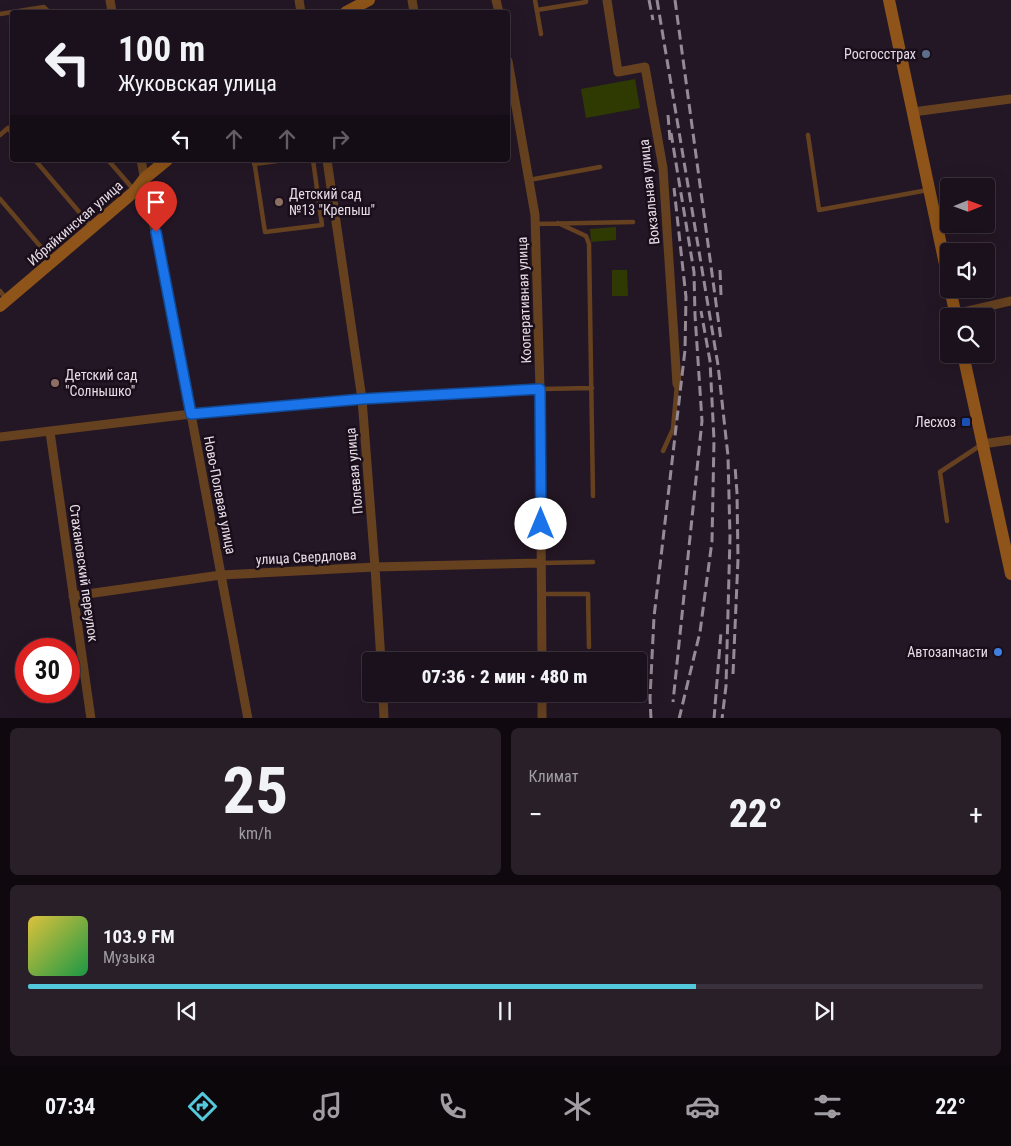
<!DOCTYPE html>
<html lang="ru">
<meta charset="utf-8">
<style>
:root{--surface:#1b111c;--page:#281f29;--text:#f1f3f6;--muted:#a09da3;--line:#39313b;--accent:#53cadc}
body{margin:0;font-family:"Roboto Condensed",sans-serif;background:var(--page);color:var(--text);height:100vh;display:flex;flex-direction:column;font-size:19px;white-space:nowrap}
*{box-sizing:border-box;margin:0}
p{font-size:16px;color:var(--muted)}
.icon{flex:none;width:28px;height:28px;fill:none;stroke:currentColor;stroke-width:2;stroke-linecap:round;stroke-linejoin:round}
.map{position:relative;height:718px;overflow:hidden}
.sheet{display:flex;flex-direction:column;gap:10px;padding:10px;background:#0f090f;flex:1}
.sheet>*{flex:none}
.top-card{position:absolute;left:10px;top:10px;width:500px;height:152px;border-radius:5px;box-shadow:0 5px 20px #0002,0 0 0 1px var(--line);background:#1b111c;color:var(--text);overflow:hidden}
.needle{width:32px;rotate:89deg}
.fabs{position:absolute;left:940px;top:178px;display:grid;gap:10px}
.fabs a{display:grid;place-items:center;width:55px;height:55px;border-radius:5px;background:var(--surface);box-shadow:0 5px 20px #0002,0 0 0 1px var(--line);font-size:25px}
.speed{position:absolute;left:15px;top:638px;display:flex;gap:10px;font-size:25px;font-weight:700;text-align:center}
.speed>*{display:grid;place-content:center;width:65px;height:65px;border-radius:50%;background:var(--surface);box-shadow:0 5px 20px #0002,0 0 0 1px var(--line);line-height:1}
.speed .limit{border:8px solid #d22;background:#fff;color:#111}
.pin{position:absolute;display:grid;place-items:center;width:42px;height:42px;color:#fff;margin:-51px -21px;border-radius:50% 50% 50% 0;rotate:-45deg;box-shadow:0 0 5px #0007}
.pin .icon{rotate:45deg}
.me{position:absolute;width:55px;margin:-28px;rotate:0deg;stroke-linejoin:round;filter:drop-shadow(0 0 4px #0008)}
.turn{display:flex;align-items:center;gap:18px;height:105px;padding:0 25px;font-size:22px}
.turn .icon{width:65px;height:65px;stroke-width:2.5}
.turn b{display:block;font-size:35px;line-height:42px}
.lanes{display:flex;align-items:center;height:48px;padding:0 25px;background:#0003;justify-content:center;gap:25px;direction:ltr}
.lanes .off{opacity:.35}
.big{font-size:38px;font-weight:800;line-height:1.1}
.sheet .tile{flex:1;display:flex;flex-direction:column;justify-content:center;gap:8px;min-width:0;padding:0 18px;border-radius:8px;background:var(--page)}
.sheet .dial{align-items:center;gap:0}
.dial b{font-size:65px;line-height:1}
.song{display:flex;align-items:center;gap:15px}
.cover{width:60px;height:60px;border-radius:8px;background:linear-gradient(135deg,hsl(50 70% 55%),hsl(140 70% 35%))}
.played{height:5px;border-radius:2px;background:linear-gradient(90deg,var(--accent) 70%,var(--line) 70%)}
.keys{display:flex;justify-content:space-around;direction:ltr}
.heat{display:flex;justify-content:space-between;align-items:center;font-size:28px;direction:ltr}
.sheet .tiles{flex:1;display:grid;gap:10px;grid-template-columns:1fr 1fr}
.tile:last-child{grid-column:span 2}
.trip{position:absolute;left:362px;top:652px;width:285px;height:50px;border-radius:5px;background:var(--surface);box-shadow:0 5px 20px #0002,0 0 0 1px var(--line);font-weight:800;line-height:50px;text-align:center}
.tabs{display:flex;height:80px;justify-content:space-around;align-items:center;background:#0b070b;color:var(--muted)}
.tabs .icon{width:35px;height:35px}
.tabs .selected{color:var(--accent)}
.tabs b{font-size:22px;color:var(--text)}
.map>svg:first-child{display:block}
.green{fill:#2f3a03}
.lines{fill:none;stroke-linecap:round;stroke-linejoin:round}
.lane{stroke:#654120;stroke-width:4.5}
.street{stroke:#654120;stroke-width:9}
.secondary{stroke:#8e5419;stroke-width:12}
.rail{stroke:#958a96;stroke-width:3;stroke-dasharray:10 5;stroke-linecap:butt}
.route-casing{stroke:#114b97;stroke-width:12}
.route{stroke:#1a73e8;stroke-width:9}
.service-dot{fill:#5c6f8a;stroke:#1a0e1b;stroke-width:2}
.education-dot{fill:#8d6e63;stroke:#1a0e1b;stroke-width:2}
.transit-dot{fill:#1a4fb4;stroke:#1a0e1b;stroke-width:2}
.shop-dot{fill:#3f7fe0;stroke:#1a0e1b;stroke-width:2}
.labels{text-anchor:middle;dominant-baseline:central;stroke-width:5;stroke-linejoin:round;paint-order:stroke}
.poi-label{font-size:14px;fill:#e6dde7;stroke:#1a0e1b;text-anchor:end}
.street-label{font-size:14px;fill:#e6dde7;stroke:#1a0e1b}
</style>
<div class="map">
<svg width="1011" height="719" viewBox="0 0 1011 719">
<rect width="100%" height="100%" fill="#241725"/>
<path class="green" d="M635,79L640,108L586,118L581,89Z
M616,227V240L591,242L590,229Z
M612,270H627L628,296H612Z"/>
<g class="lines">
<path class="lane" d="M535,0L541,34
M537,10L586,2V0
M0,14L44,7L49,12
M0,135L8,128L12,133
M808,135L819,210L928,190
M35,160L91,226
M108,160L135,191
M254,160L265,232L322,225L313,160
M254,164L285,160
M529,180L600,167
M0,199L52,260
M558,223L586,236L589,244L593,496
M535,224L633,222
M0,291L7,300
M540,389L592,388
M663,451L673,429L677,384
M947,521L940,472L981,445
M541,563L593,562
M541,594H588L589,647"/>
<path class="street" d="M110,0L112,12
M299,0L301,12
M412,0L414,12
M496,0L499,12
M607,0L618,72L645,67L663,168L677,384
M508,61L535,215L540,389L542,661
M913,112L1011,99
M141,160L191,414L248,719
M327,160L362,399L375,567L381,661
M955,314L1011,301
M50,432L91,719
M0,437L191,414L362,399L540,389
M982,444L1011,440
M73,596L221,575L375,567L541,563
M383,694L384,719
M542,694V719"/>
<path class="secondary" d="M889,0L949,283
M346,12L369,0
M950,289L956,316
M0,306L135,191L145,178L167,160
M963,354L1011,574"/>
<path class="rail" d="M649,0L653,20
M657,0L718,365L728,456L730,537L726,686L722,719
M675,0L721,340
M668,115L670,140
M671,133L694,272L695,315L702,421L673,702
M720,270L721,295
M733,674L738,559L737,493L735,466
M651,719L650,698L654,617L685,350L686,297L674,188
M679,719L700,632L712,541L714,440L710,361L701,311
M714,719L721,632"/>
</g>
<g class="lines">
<g class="route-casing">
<path id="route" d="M156,232L191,414L362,399L540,389L541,524"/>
</g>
<use href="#route" class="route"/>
</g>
<circle class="service-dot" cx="926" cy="54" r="5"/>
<g class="education-dot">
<circle cx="279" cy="202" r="5"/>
<circle cx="55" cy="383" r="5"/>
</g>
<rect class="transit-dot" x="961" y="417" width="10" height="10" rx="2.5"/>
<circle class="shop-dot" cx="998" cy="652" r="5"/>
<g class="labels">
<g class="poi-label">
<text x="916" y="54">Росгосстрах</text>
<text x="289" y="194" text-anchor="start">Детский сад<tspan x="289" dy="16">№13 "Крепыш"</tspan></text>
<text x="65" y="375" text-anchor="start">Детский сад<tspan x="65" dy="16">"Солнышко"</tspan></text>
<text x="956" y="422">Лесхоз</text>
<text x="988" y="652">Автозапчасти</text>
</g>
<g class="street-label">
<text transform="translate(649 192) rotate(-96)">Вокзальная улица</text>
<text transform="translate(75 223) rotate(-41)">Ибряйкинская улица</text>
<text transform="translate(524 300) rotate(-92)">Кооперативная улица</text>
<text transform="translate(354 471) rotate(-95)">Полевая улица</text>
<text transform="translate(220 495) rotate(79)">Ново-Полевая улица</text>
<text transform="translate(306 557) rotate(-3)">улица Свердлова</text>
<text transform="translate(84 573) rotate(82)">Стахановский переулок</text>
</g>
</g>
</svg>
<div class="fabs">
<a><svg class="needle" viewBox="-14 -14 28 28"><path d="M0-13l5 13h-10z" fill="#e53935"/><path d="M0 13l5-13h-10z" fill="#a09da3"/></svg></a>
<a><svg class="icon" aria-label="sound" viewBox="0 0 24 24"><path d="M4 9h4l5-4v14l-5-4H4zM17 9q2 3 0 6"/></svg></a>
<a><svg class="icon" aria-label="search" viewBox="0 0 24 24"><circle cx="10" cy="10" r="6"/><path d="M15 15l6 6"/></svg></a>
</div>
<div class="speed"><div class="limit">30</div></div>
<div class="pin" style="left:156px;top:232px;background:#d93025"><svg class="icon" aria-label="arrive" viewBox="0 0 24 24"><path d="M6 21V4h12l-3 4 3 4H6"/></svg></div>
<svg class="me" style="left:541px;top:524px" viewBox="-20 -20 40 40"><circle r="19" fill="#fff"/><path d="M0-13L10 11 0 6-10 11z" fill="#1a73e8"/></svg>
<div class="trip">07:36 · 2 мин · 480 m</div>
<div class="top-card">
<div class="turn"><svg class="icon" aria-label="left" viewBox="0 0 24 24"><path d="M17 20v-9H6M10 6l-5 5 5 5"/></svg><div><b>100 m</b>Жуковская улица</div></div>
<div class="lanes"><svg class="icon" aria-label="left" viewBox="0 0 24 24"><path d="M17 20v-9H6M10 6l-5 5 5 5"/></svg><svg class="icon off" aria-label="ahead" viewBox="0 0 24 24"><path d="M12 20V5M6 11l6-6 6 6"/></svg><svg class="icon off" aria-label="ahead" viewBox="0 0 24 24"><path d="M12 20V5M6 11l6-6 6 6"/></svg><svg class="icon off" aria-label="right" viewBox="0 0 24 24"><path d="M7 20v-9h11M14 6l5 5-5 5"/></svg></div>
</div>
</div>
<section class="sheet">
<div class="tiles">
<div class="tile dial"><b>25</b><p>km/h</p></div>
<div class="tile"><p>Климат</p>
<div class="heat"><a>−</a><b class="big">22°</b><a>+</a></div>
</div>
<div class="tile">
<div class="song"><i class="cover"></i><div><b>103.9 FM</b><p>Музыка</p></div></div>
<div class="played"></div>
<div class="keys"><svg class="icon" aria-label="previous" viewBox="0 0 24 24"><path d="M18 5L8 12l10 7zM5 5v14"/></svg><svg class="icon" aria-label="pause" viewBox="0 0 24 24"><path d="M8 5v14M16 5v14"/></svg><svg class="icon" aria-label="next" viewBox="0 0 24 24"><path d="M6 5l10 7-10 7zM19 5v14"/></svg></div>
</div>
</div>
</section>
<nav class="tabs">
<b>07:34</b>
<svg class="icon selected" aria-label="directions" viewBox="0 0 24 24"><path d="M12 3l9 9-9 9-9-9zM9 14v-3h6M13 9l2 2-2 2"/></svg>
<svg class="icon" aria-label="music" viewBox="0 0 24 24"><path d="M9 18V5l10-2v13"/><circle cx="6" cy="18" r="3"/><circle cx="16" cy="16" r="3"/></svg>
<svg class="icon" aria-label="phone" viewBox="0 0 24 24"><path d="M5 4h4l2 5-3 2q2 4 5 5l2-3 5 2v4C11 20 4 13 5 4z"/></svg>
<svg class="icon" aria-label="climate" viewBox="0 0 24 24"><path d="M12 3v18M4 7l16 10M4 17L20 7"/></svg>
<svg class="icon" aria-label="car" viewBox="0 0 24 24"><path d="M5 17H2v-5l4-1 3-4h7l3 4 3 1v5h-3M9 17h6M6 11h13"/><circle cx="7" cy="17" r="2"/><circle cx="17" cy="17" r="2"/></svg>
<svg class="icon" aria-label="filters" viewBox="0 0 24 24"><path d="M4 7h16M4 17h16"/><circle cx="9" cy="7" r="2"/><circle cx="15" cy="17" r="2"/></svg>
<b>22°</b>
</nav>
